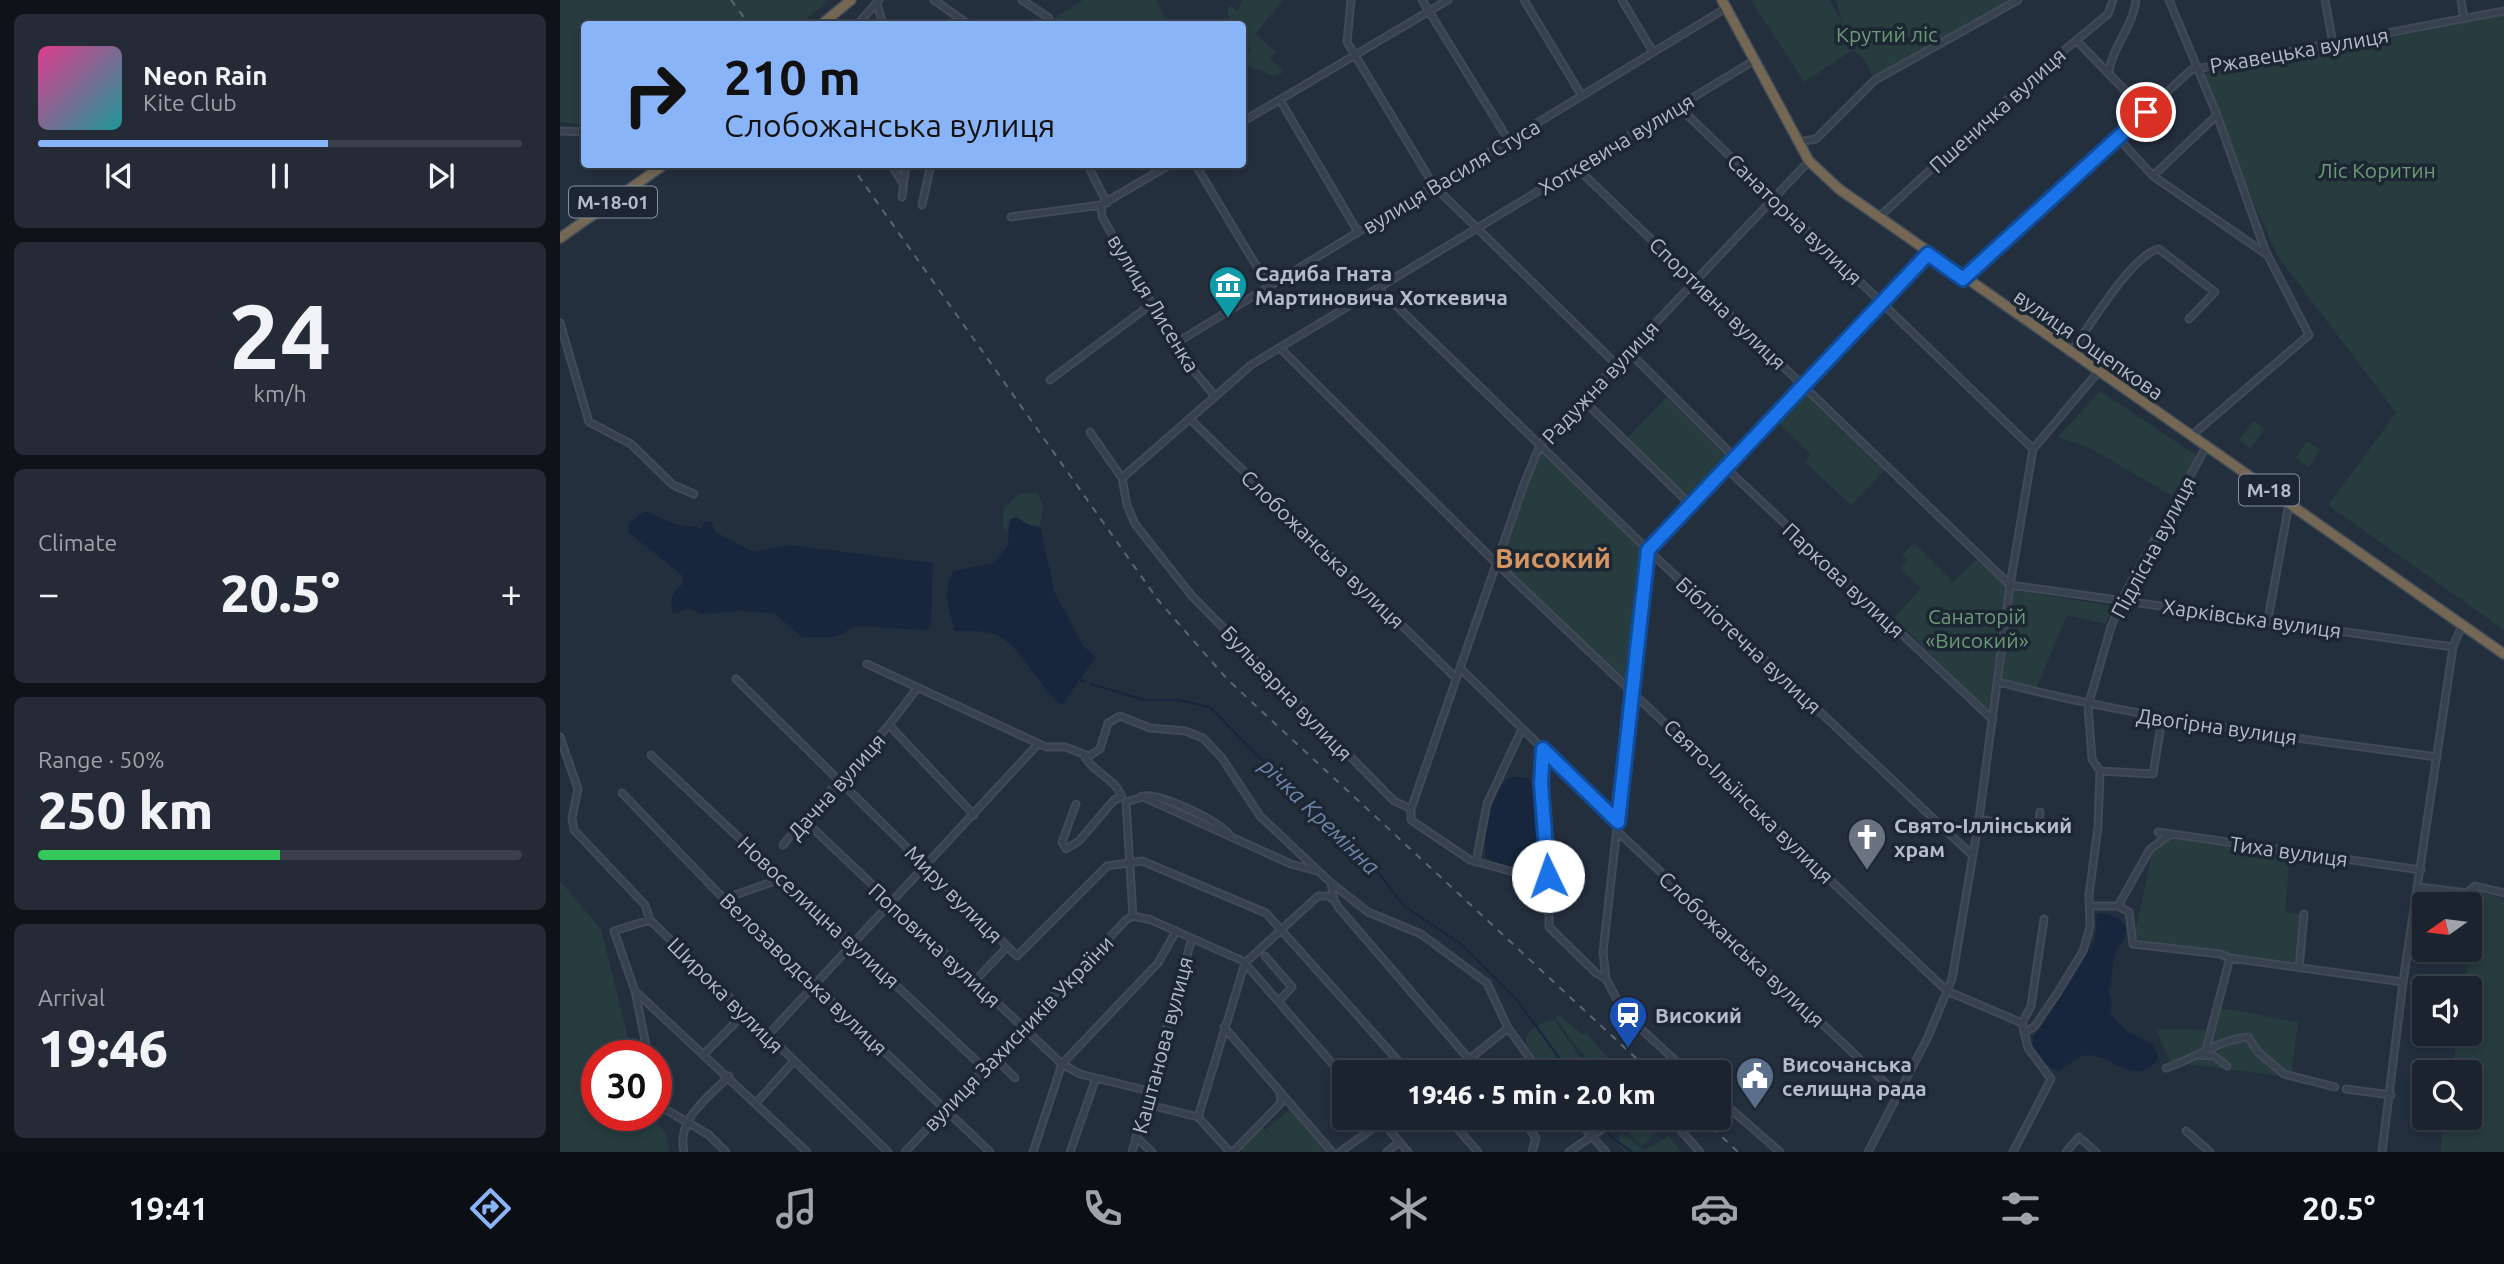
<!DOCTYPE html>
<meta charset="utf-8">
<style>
:root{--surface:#1b232e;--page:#242b36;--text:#f1f3f6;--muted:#a0a4aa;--line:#39404a;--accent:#8ab4f8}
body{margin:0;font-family:Ubuntu,sans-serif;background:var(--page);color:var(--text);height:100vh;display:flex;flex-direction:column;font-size:26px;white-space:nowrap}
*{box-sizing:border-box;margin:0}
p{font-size:23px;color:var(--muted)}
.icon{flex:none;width:38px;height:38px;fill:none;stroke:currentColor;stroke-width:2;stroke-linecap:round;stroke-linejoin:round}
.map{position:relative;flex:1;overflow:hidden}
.drawer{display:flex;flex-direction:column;gap:14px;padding:14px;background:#0f1319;width:560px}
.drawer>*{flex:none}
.banner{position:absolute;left:21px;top:21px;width:665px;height:147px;border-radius:7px;box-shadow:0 4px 10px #0003,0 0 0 2px var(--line);background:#8ab4f8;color:#111;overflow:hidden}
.needle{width:46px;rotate:256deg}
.tools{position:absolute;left:1852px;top:892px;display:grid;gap:14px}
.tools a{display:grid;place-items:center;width:70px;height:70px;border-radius:7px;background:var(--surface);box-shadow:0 4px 10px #0003,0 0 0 2px var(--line);font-size:35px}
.speed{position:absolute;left:21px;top:1040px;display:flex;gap:14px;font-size:35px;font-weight:700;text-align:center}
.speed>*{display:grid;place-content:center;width:91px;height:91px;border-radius:50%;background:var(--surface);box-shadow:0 4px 10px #0003,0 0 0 2px var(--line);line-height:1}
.speed .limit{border:10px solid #d22;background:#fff;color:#111}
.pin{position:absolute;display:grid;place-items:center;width:60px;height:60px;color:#fff;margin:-30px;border:4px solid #fff;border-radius:50%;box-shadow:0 2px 7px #0007}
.me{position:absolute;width:77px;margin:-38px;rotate:357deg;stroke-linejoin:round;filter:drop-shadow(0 0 5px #0008)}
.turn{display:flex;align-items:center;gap:24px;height:147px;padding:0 28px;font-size:32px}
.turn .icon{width:91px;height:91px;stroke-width:2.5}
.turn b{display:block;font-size:49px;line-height:60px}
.big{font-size:52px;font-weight:800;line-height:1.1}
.drawer .card{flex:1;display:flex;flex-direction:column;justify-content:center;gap:10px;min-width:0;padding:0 24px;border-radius:10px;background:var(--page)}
.drawer .dial{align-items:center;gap:0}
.dial b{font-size:91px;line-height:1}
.song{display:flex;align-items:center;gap:21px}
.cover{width:84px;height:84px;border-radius:10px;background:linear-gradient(135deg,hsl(330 70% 55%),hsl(180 70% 35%))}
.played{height:7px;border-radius:4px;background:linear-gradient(90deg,var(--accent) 60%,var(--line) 60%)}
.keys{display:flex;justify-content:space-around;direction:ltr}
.heat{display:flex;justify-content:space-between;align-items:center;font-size:38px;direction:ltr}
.charge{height:10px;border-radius:5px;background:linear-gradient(90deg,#34c759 50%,var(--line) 0)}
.trip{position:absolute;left:772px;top:1060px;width:399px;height:70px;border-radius:7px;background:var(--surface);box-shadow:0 4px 10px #0003,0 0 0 2px var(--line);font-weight:800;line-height:70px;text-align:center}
.tab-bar{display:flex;height:112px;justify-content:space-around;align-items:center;background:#0b0e12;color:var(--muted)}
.tab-bar .icon{width:49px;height:49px}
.tab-bar .selected{color:var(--accent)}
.tab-bar b{font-size:32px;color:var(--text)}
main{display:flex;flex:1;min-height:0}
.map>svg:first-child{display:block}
.green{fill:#263c3f}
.water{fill:#17263c}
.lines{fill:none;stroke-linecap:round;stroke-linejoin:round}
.stream{stroke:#17263c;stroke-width:2}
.minor-casing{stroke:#414a57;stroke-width:9}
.highway-casing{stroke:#434c59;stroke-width:12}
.minor{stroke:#38414e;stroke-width:5}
.highway{stroke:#746855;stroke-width:9}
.rail{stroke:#5a6575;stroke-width:2;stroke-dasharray:7 7;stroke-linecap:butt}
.route-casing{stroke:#114b97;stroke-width:18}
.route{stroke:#1a73e8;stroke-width:12}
.labels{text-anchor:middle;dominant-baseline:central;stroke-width:7;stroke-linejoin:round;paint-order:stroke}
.shield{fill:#1d2633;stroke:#878f9c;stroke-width:2}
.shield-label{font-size:19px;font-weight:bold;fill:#b4bcc9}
.park-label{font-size:21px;fill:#6b9a76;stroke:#1d2633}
.street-label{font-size:21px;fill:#b4bcc9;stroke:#1d2633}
.poi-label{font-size:21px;font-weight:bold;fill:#b4bcc9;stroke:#1d2633;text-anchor:start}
.water-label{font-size:23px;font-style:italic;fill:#6d86a8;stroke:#1d2633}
.district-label{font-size:28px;font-weight:bold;fill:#d59563;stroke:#1d2633}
</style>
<main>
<section class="drawer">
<div class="card">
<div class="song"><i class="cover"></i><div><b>Neon Rain</b><p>Kite Club</p></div></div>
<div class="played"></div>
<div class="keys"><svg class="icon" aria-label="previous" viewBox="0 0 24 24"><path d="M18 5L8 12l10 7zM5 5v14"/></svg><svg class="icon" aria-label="pause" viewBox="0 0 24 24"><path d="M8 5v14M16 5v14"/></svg><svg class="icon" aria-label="next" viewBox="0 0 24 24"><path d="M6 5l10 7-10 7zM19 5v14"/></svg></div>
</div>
<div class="card dial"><b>24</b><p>km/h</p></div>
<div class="card"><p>Climate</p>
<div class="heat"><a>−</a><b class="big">20.5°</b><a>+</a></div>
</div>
<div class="card"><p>Range · 50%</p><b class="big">250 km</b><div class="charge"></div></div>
<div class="card"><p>Arrival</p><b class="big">19:46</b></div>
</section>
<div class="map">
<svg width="1944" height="1152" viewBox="0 0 1944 1152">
<rect width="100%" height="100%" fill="#242f3e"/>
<path class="green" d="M0,0H267V2L241,24H24V125L0,122Z
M523,0H596L605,19L599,24H489L493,19Z
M682,0H723L695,34L715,51L710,59L724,72L714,76L683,64V51L690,52C688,40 682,35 682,24H672L667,11L670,5L678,11Z
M1191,0H1269L1282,22L1276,0H1456L1409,24L1388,40L1315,80L1305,60L1293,50L1244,82Z
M1944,15V630L1768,505L1836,413L1717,255L1640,80L1643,74Z
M1245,389L1326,469L1291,505L1245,462L1251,454L1215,420Z
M1540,391L1637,456L1612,496L1532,449L1498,437Z
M1107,397L1174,460L1133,501L1067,438Z
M1694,421L1705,429L1691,448L1679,440Z
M1747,441L1760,450L1749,467L1735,458Z
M980,445L1088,550L1072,690L936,563Z
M478,493L483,506L480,527L450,519L447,532L443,526L444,507L460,494Z
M1354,543L1393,582L1418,558L1449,589L1552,606L1546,624L1507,615L1476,689L1434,676L1428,711L1334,618L1361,588L1340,568L1347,560L1342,555Z
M1596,834L1730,856L1725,912L1744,914L1739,968L1670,958L1574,938Z
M0,881L41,929L72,1055H37V1115H89L106,1133L110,1152H0Z
M1918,890L1944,900V1152H1880L1885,1118H1909V1073H1892L1897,1034H1909V989H1904Z
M1656,1007L1738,1022L1731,1077L1610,1062L1596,1029L1654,1030Z
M999,1015L1021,1033L1027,1034L1055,1066H1063L1069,1073H1037L995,1018Z
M989,1020L995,1021L1031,1073H988C969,1046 950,1036 989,1020Z
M732,1108L767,1152H683L680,1149L701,1125L715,1142L706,1129Z
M1060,1118H1080L1086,1126L1095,1121L1101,1128L1082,1146L1061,1126Z
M1062,1133L1084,1150L1109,1136L1121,1152H1065L1058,1144Z"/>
<path class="water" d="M85,511L117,525L142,528L144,522H152L154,531L193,552L230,545L373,563L371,625L366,630L296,626L275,637H242L214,613L178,611L141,614L129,608L113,614C110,601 111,593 122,585L123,576L68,532L70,522Z
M456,517L471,526L480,527L495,593L523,646L536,657L502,705C480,690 459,642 434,634C423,630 407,632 395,631C389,611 381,589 394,571L434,563L448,545L450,519Z
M951,777L970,778L977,804L982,864C964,872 941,869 926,857C921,836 930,788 951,777Z
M1541,913L1557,917L1566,927C1567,940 1556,947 1554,958C1551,970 1554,980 1548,991L1552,1001L1550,1013C1556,1019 1563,1029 1571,1033C1584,1042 1598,1041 1598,1060C1573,1088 1553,1055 1528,1055C1517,1055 1508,1067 1499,1071C1485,1067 1471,1053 1473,1038L1535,940L1537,915Z"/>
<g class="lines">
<path class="stream" d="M521,681L525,682
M531,684L585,700H617L650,707L728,787L801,850L844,906L901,944L957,1000L1010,1073
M1039,1118L1051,1137L1072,1152"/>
<g class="minor-casing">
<path id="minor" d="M374,0L408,24
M462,0L489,18
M791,0L787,42L874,186L1056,364
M862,0L949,141
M964,0L1022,96
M1062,0L1093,52
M1609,0L1657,115L1705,250L1749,335L1631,436
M1765,0L1773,44
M1901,0L1904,19
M317,4L323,24
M298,24L319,0
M1516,40L1586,112
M1549,71C1553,45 1573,27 1576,0
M720,100L798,232
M1118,106L1473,449
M682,122L888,0
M0,131L24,132
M1558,138L1593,176L1706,254
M1238,142L1256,139L1315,80L1458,0
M331,164L342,182
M527,164L547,203
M635,164L709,287
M1017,168L1450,585L1893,647
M1593,176L1657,115
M342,197L346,164
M362,205L371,164
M541,205L542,217L623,358L655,396
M451,217L541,205L611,164
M1319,217L1466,82L1548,14L1553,0
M1403,279L1631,70L1944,11
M818,288L1088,550L1412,855
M0,323L29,422L71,444L113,485L134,494
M616,343L1166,8
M720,348L936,563L1387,991L1462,1023
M1068,351L1175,458
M1510,353C1528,329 1572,254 1599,249L1655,292L1629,319
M490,380L593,303
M1022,399L1131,505
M630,419L896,678
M530,432L562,478L567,505L575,524L632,596L834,801L851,809
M1166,468L1433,720
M562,478L691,365L1195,60
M1708,619L1729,504
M307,664L486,747H505L529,756L540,749L548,723L560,716L590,728L625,731L643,738L662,758L700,816L771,883L808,912L861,934L927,983L948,1028L981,1073
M900,668L1058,822
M176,679L457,956L547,866L582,861L706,913L849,1073
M1439,682C1584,720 1729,737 1877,757
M330,726L414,815
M0,737L18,789L12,818L14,830L85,905L90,920L328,1152
M983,749L981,784L989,887V927L1036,973L1046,979L1059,1003L1080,1028L1129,1073
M523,754C533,773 556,779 562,797
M91,755L425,1069
M1540,771L1593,774L1602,719
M62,793L164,899L430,1152
M580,797C594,789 663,822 671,837
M566,802L583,797L731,864L757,871
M566,802L573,916
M516,804L502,842L506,849L519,841L554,800L561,797
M243,819L502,1064L473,1152
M1419,819L1478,831L1480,812
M1057,831L1338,1095
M1598,832L1861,870
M223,845C267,791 317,745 357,688
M916,862L927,804L962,729
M987,876L950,871L910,860L851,820V809L964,484L980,445L1249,161
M771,883L774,900L779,908L921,1073
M1859,887L1907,893L1915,886L1944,893
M164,899L223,878
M1531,906H1558L1569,912L1573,944L1660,954L1670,958
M1558,906L1590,849L1611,834
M573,916L591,920L683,961L784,1077
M705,956L732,987L719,1001
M1739,968L1744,914
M1046,979L1043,952L1088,550L1368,254
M414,982L447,947
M75,991L247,1152
M664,1027L772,1152
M1464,1033L1475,1026L1498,992L1523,951L1530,927L1529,895L1538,827L1540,771L1532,759L1528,706L1551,627L1562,599L1646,447
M208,1035L478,744
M1646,1049L1670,958L1843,982
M144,1054L184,1014
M88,1055L75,991L54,931L90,920
M1639,1055L1654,1056L1667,1066
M435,1058L455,1078
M1606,1068C1635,1059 1658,1040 1688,1037L1698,1052L1724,1074L1775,1087
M892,1073L948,1028
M1786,1089L1831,1095
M589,1091L520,1074L502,1064L598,963L616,931
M96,1093L103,1108L149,1135L166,1152
M1158,1098L1220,1152
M196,1103L233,1062
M586,1104L638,1117L670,1152
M638,1117L685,963L758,896H768L774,900
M819,1118L848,1152
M888,1118L918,1152
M961,1118L976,1138L972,1152
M1015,1118L1046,1152
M1110,1118L1140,1152
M829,1129L841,1118
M1626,1131L1650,1152
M576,1137L592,1152
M124,1152C116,1119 148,1098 169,1076
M345,1152L566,920L573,916
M510,1152L536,1078
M572,1152L632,938
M673,1152L721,1103L720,1092
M780,1152L822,1122
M827,1152L839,1142
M1009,1152L1058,1118
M1308,1152L1367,1039L1392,979L1419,819L1450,585L1473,449L1538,372
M1453,1152L1491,1079L1468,1048L1462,1023L1471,1006L1484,919
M1506,1152L1519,1137L1536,1152
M1822,1152L1843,982L1893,647L1902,625"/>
</g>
<g class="highway-casing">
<path id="highway" d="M1162,0L1249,161L1279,189L1944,654
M262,24L291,0
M0,238L105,164"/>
</g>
<use href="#minor" class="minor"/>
<use href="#highway" class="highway"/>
<path class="rail" d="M171,0L189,24
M290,164L598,600L667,679L1092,1073
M1142,1118L1178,1152"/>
</g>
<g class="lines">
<g class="route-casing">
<path id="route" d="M988,876L981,783L983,749L1058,822L1088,550L1368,254L1403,279L1586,112"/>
</g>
<use href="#route" class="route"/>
</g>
<defs>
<g id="museum-pin" transform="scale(2.0125)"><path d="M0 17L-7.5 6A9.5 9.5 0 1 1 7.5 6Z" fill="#0f9aa8" stroke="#1d2633"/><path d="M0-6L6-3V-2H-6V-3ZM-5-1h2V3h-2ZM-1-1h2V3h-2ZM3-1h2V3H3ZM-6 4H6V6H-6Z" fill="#fff"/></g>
<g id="church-pin" transform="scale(2.0125)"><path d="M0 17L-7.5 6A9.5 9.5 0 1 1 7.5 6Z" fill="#6b7280" stroke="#1d2633"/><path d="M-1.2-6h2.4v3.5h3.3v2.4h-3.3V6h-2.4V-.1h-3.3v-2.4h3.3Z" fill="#fff"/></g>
<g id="station-pin" transform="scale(2.0125)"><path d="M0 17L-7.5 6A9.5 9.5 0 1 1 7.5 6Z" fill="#1a4fb4" stroke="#1d2633"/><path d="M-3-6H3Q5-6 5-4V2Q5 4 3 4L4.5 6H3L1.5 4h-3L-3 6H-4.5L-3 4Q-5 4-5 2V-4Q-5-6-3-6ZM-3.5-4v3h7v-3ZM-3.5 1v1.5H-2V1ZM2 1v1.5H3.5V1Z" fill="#fff"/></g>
<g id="civic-pin" transform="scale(2.0125)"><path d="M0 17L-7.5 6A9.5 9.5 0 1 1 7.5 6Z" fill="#5c6f8a" stroke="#1d2633"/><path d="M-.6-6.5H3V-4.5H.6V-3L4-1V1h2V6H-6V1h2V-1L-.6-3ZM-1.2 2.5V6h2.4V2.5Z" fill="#fff"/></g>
</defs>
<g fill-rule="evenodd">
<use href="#museum-pin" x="668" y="285"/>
<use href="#church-pin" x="1307" y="837"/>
<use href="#station-pin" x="1068" y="1015"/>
<use href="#civic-pin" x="1195" y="1076"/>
</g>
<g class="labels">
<g class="shield">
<rect x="9" y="186.5" width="88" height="31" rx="5"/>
<rect x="1679" y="474.5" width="60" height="31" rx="5"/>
</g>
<g class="shield-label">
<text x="53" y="202">М-18-01</text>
<text x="1709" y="490">М-18</text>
</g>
<g class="park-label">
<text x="1327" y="34">Крутий ліс</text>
<text x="1817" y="170">Ліс Коритин</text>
<text x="1417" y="616">Санаторій<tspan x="1417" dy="24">«Високий»</tspan></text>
</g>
<g class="street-label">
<text transform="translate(1739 50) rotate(-10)">Ржавецька вулиця</text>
<text transform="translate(1437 110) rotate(-42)">Пшеничка вулиця</text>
<text transform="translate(1056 144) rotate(-31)">Хоткевича вулиця</text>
<text transform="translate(891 176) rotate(-31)">вулиця Василя Стуса</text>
<text transform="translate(1235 219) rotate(44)">Санаторна вулиця</text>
<text transform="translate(594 303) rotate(59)">вулиця Лисенка</text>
<text transform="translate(1158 303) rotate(44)">Спортивна вулиця</text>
<text transform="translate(1529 344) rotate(35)">вулиця Ощепкова</text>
<text transform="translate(1040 382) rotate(-47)">Радужна вулиця</text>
<text transform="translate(1593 547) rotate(-62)">Підлісна вулиця</text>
<text transform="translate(763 549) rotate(44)">Слобожанська вулиця</text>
<text transform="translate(1284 580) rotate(43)">Паркова вулиця</text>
<text transform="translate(1692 618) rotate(8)">Харківська вулиця</text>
<text transform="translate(1189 645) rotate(43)">Бібліотечна вулиця</text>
<text transform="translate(727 693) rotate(46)">Бульварна вулиця</text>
<text transform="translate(1657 726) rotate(8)">Двогірна вулиця</text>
<text transform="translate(276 786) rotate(-48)">Дачна вулиця</text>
<text transform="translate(1189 801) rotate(44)">Свято-Ільїнська вулиця</text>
<text transform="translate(1729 851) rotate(8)">Тиха вулиця</text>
<text transform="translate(394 894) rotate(45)">Миру вулиця</text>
<text transform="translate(259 912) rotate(43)">Новоселищна вулиця</text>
<text transform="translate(375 945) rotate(43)">Поповича вулиця</text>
<text transform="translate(1182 949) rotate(43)">Слобожанська вулиця</text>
<text transform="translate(244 974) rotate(44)">Велозаводська вулиця</text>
<text transform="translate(166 995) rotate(45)">Широка вулиця</text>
<text transform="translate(458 1033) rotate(-46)">вулиця Захисників України</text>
<text transform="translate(602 1045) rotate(-75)">Каштанова вулиця</text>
</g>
<g class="poi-label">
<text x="695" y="273">Садиба Гната<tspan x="695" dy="24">Мартиновича Хоткевича</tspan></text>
<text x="1334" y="825">Свято-Іллінський<tspan x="1334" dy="24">храм</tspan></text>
<text x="1095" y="1015">Високий</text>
<text x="1222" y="1064">Височанська<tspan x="1222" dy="24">селищна рада</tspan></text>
</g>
<g class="water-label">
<text transform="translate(760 816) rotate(44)">річка Кремінна</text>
</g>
<g class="district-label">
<text x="993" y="557">Високий</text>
</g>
</g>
</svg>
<div class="tools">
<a><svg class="needle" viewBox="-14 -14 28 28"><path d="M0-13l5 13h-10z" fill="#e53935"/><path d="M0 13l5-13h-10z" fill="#a0a4aa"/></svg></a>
<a><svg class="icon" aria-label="sound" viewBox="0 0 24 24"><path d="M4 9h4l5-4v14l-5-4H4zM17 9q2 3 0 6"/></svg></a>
<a><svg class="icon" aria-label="search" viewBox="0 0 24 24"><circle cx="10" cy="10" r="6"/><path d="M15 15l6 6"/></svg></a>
</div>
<div class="speed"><div class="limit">30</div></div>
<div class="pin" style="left:1586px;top:112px;background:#d93025"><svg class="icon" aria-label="arrive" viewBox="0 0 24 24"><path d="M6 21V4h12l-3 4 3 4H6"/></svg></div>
<svg class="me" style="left:988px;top:876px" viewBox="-20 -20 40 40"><circle r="19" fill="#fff"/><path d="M0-13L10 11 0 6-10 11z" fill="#1a73e8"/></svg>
<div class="trip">19:46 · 5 min · 2.0 km</div>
<div class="banner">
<div class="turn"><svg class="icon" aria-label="right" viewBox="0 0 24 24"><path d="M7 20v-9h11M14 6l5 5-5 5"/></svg><div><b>210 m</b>Слобожанська вулиця</div></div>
</div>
</div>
</main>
<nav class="tab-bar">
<b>19:41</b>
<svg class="icon selected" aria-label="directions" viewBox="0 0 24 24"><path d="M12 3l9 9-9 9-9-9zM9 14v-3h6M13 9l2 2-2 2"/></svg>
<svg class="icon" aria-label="music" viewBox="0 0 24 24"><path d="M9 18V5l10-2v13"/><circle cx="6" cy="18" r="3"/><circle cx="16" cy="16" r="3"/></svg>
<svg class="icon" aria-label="phone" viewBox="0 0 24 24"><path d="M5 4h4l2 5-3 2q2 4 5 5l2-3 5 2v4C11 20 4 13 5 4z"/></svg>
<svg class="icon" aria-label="climate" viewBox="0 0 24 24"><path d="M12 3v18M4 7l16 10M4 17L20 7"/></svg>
<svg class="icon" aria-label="car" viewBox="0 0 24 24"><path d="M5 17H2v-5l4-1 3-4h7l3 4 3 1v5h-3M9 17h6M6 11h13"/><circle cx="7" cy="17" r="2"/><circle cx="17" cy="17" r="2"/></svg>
<svg class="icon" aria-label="filters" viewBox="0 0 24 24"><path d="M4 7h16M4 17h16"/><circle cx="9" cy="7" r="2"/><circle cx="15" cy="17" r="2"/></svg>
<b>20.5°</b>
</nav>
